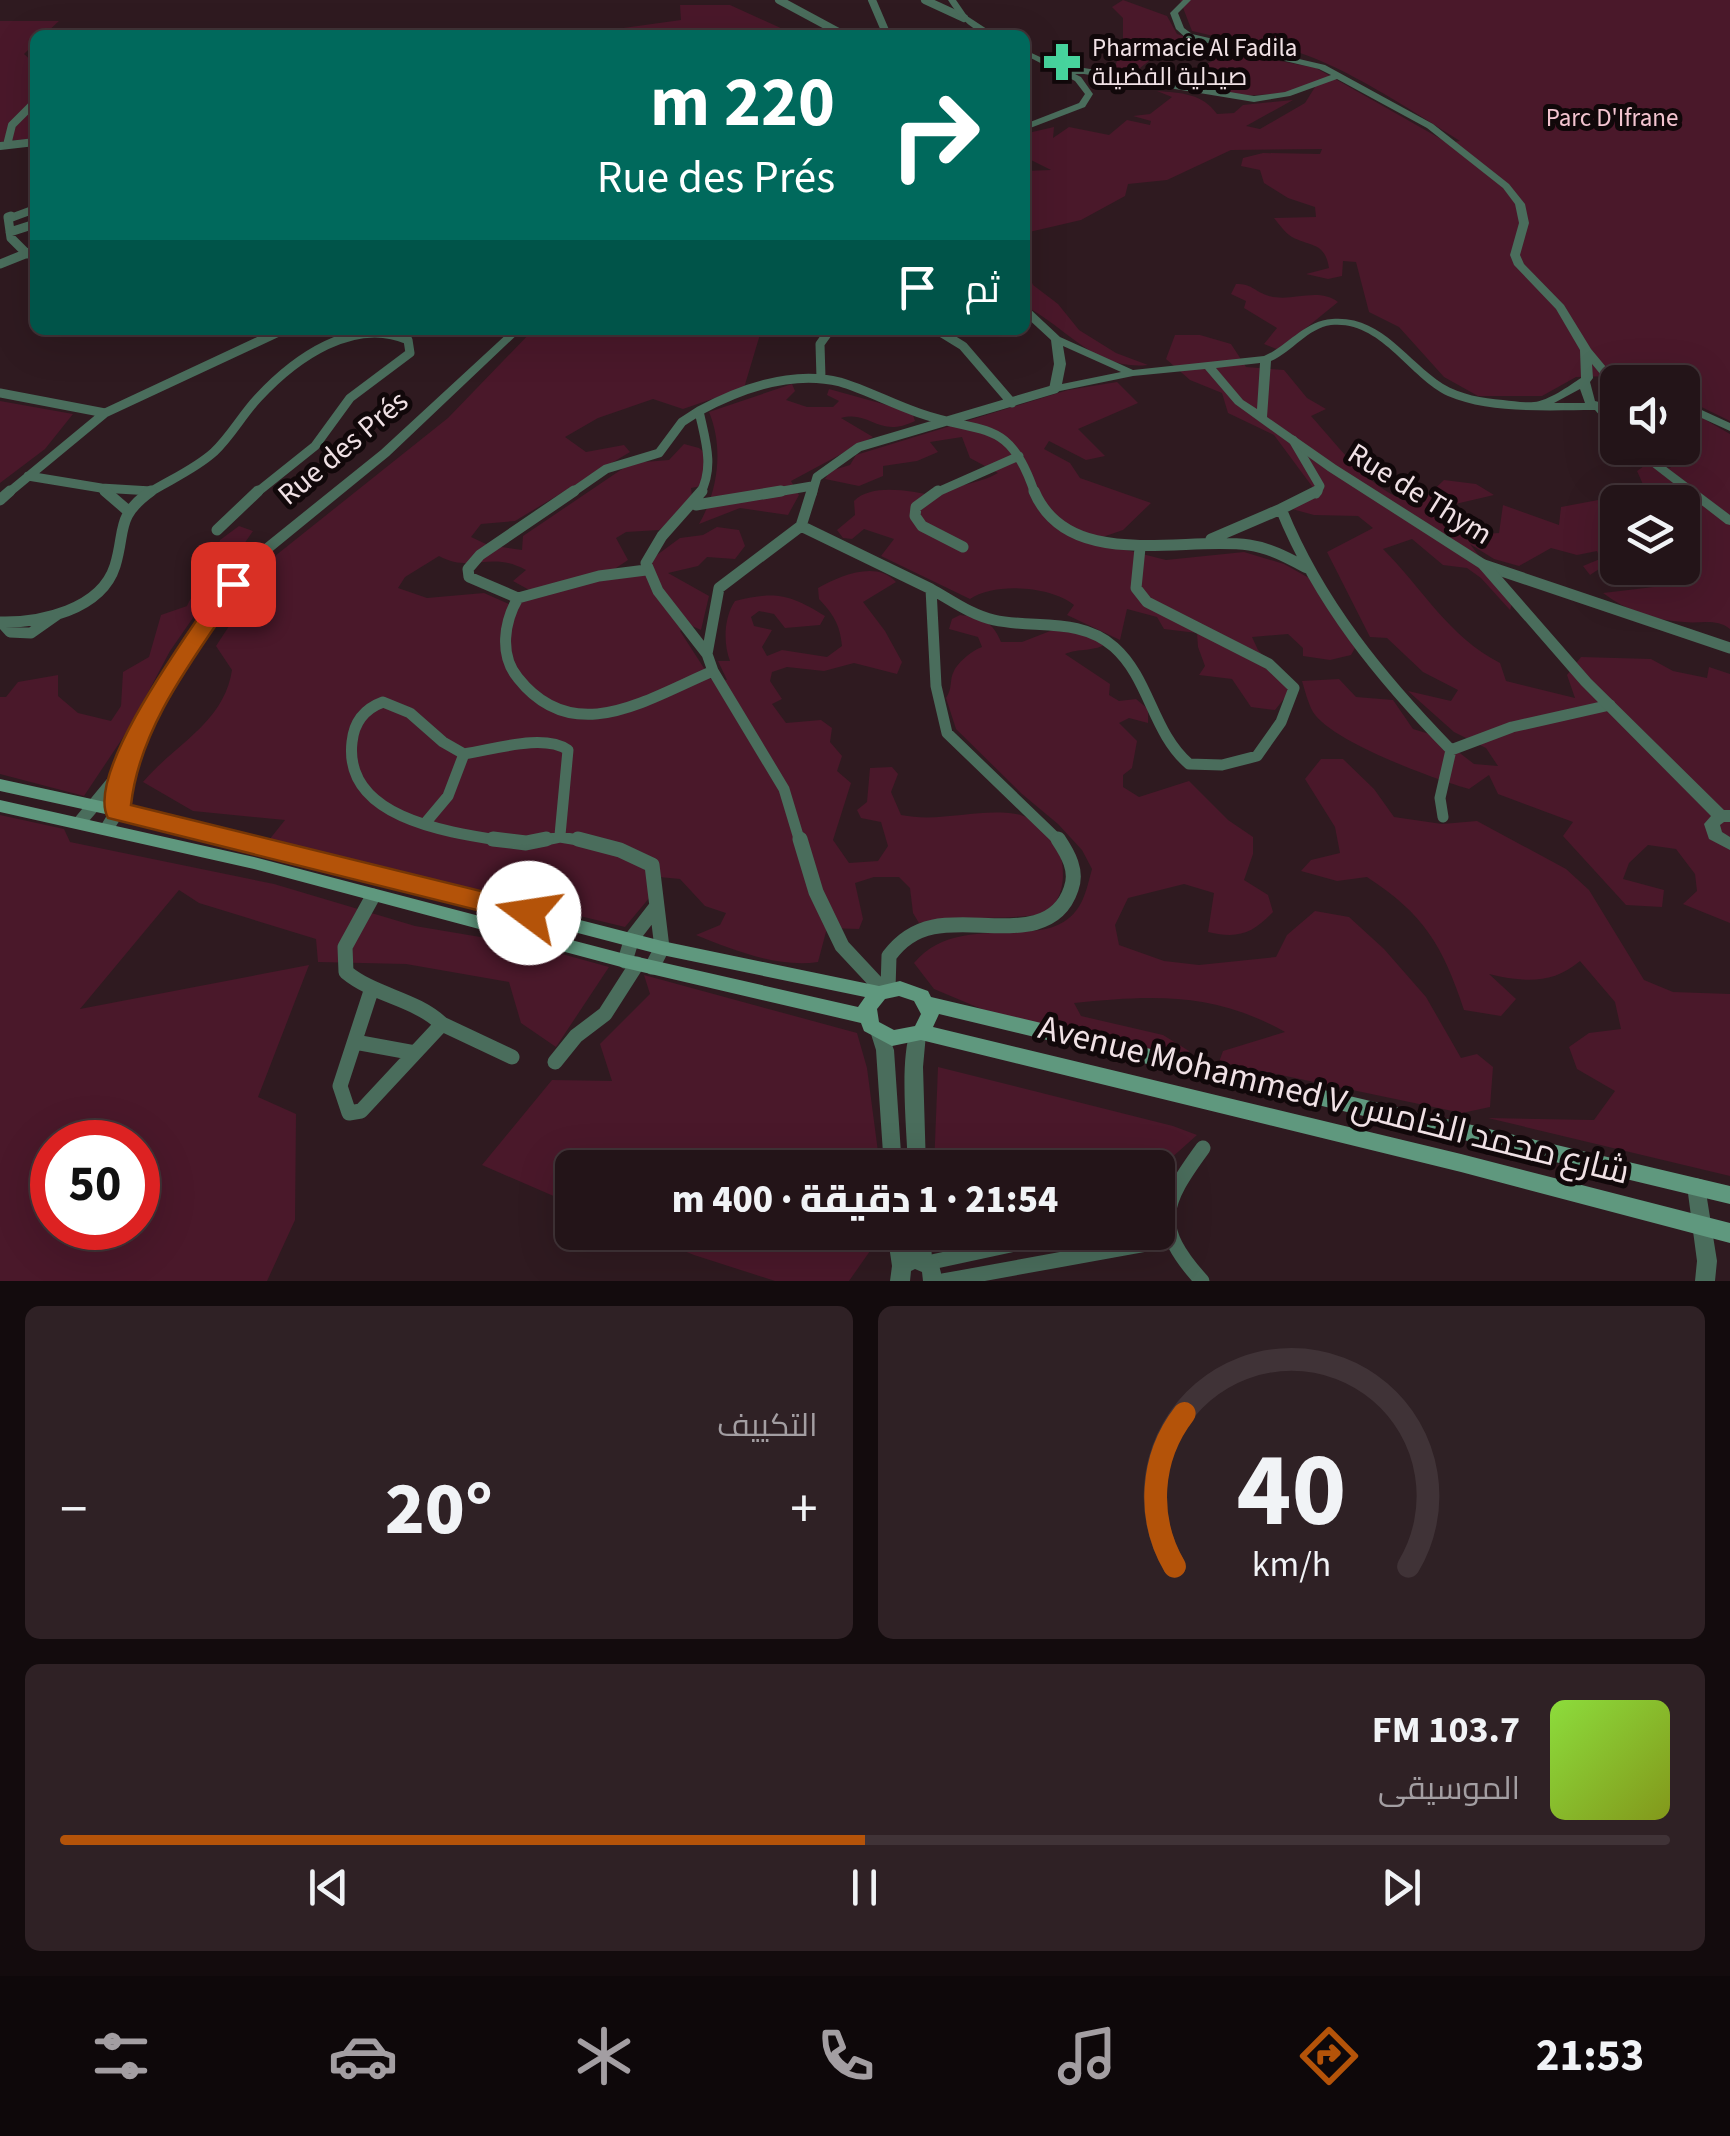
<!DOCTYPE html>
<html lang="ar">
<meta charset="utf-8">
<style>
:root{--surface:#231418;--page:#2f2125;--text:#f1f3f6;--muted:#a39ea2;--line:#403337;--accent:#b45309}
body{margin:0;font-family:"Source Sans 3",Cairo,sans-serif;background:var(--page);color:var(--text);direction:rtl;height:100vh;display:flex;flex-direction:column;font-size:38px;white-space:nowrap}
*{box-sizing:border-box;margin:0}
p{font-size:32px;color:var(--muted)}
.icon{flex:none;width:55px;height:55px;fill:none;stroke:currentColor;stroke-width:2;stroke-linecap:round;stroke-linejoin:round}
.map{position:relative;height:1281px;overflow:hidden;direction:ltr}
.panel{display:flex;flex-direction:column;gap:25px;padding:25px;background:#130b0d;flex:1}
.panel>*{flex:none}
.banner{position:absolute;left:30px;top:30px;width:1000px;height:305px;border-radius:15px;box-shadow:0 10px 40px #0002,0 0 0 2px var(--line);direction:rtl;background:#00695c;color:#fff;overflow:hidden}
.tools{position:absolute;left:1600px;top:365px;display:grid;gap:20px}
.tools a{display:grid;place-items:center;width:100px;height:100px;border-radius:15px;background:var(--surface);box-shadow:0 10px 40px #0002,0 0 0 2px var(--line);font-size:50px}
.speed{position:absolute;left:30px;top:1120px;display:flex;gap:20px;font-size:50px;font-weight:700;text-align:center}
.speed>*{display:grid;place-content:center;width:130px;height:130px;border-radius:50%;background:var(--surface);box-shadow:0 10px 40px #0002,0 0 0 2px var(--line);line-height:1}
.speed .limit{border:15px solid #d22;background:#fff;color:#111}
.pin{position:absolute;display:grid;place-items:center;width:85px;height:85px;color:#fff;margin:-42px;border-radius:20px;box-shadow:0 5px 15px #0006}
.me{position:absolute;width:110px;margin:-55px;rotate:284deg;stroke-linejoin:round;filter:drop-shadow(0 0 8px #0008)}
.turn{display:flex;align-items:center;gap:35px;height:210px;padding:0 30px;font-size:45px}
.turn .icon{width:130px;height:130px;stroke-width:2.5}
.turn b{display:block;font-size:70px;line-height:85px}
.then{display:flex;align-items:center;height:95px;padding:0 30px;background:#0003;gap:20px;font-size:38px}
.big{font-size:75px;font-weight:800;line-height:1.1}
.panel .tile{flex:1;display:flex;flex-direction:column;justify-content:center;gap:15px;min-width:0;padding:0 35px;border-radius:15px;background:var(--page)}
.panel .dial{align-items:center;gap:0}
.dial svg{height:260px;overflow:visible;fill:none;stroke:var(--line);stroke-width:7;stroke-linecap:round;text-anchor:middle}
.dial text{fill:var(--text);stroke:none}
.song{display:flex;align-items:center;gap:30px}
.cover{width:120px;height:120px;border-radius:15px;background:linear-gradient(135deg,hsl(90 70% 55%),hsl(70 70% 35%))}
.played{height:10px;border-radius:5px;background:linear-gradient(90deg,var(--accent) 50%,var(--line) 50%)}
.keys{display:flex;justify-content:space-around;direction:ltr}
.heat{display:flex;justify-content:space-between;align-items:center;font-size:55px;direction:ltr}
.panel .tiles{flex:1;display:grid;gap:25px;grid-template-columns:1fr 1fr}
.tile:last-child{grid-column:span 2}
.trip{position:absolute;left:555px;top:1150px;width:620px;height:100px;border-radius:15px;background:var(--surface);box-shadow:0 10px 40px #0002,0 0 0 2px var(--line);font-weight:800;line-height:100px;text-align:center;direction:rtl}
.dock{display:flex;height:160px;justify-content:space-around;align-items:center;background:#0e080a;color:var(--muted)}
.dock .icon{width:70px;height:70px}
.dock .selected{color:var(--accent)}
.dock b{font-size:45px;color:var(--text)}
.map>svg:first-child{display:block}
.green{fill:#4a182a;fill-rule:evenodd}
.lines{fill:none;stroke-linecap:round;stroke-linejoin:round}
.minor-far3{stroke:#4a6d5c;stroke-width:8}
.minor-far2{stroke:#4a6d5c;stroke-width:9}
.minor-far1{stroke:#4a6d5c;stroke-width:11}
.minor{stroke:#4a6d5c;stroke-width:15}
.tertiary{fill:#4a6d5c;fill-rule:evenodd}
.secondary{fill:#5f987e;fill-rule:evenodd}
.route{fill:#b45309;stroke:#753606;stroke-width:2.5}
.labels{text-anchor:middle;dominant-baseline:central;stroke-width:10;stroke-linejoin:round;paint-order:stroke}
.far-poi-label{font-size:25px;fill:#f0e1e5;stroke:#11080a;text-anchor:start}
.far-park-label{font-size:25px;fill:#f3c4d0;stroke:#11080a}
.street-label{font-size:30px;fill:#f0e1e5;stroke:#11080a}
.near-street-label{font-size:35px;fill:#f0e1e5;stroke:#11080a}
</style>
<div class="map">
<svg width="1730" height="1281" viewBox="0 0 1730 1281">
<rect width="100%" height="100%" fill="#2f1a20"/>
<path class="green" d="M1123,0L1167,16L1177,34L1225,50L1316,68L1448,143L1460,141C1418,115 1308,40 1261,47L1192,31L1180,0H1730V421L1683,398L1682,382H1636L1613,376L1576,377L1542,396H1478L1444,377L1399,327L1369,312L1356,262L1343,261L1342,276L1328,279L1306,274L1329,268C1325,242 1311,247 1292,237C1285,233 1279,224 1274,218L1316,217L1315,207L1288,198L1264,183L1260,170L1241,166L1243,158L1263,153L1320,154L1322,149L1231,150L1167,180L1128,184L1125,196L1081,220L1025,233V171L1051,170L1025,157L1028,133L1054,127L1053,138L1069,127L1109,135L1127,120L1150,125L1151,121L1133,116L1150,114L1172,97L1157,91C1181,93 1202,93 1217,114L1234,113L1243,105L1293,100L1246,126L1260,129L1305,103L1315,87C1266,98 1226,99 1178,83L1175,72L1203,66L1216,59L1195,47L1169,45L1135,72L1114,70L1123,42V18L1112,7Z
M680,5H730L796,35H573L681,20Z
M0,21H59L44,35H35V43L24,54L35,64V138L0,142Z
M1025,265L1033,285L1058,304L1079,330L1116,353L1148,365C1095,371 1068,328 1025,306Z
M1236,284C1252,284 1253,290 1266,295C1290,304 1316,286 1338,302L1279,350L1264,344L1277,328L1244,308L1246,301L1231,294Z
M533,330H766L761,331L744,388L683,409L653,399L598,418L565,437L586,452L624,445L630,452L515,521L481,524L471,537L488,545L522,550L523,536L631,463L669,460L684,444L699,448L708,456L702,486L691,488L693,504L659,530L626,532L616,538L628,560L613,570L638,569L680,538L703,535L717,527L739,530L745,546L735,559L707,557L698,566L668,573L709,596L701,630L690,625L680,631L711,679L727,680L718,661H730C723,643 724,617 735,601C776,591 789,594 825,616L820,625L785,628L774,614L759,611L751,617L754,626L772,630L762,647L767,656L782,650L827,657L842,646C840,624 833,614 819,599L818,588C840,576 876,560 896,582L863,602L885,631L902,662L897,674L854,663L824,671L787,667L772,672L770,681L782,699L772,704L786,723L821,720L832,728L830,742L842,756L837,771L851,783L833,840L849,863L878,861L888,846L881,822L861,818L857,810L867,802L870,768L892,767L898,774L891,792L901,815C940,823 978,808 1016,814C1038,817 1058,843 1062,862C1065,884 1061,896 1049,913C1006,921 963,915 919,923L913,913L910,888L899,877H874L855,883L863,919L859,929L827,928L818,962C778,968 733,950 696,935L720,925L726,913L705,906L680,879L649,876L650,897L625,927L269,840L285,820L193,811L143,782C175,744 224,723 232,670L216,646L275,556L448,418ZM439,556C472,574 490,550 526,570L513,581L531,591L511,605L484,593L427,598L398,588L405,577Z
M1175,335H1200L1231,344L1246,367L1284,370L1307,398L1326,409L1311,416C1339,447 1376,498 1419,504L1444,480L1476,484L1494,495L1451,505L1446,515L1468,535L1499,533L1503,505L1559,525L1561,507L1646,491L1637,471L1647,464L1671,468L1650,448H1682L1683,407L1730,434V629C1716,618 1701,624 1684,622C1654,620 1626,611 1603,593L1662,586L1655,569L1682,568V502H1618L1617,557L1590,575L1583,566L1600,559L1597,551L1577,555L1551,548L1519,566L1494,559L1470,544L1513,601L1510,610L1481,578L1467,568L1443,565L1412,539L1383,549C1422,588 1449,637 1500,663L1506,681L1575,698L1567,675L1581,657L1651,659L1673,671L1707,678L1709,667L1730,674V923L1683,904L1697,891L1695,874L1676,849L1648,845L1629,863L1623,879L1664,890L1662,907L1626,905L1563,836L1573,822L1498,794L1489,775L1469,789C1434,779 1332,742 1313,712C1308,703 1305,691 1302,681L1339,679L1356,697L1393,700L1413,729L1439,737L1474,764L1498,766L1486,748L1454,732L1408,691L1451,701L1458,690L1423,672L1387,638L1370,637L1327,552L1373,528L1358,516L1314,515L1292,509L1317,493L1274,435L1228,413L1222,393L1190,380L1166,359Z
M1117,382L1138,403L1078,429L1105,456L1086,460L1049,441L1044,449L1070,463L1080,478L1151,503L1123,530L1091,541L1166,560L1244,552L1284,564L1309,578L1355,648L1351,655L1330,660L1303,656V648L1288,634L1252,637L1258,650L1289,683L1287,695L1275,710L1251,707L1232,679L1199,675L1205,666L1198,647L1197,633L1164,629L1157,617L1127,609L1120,640L1067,615L1074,605C1051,586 994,582 970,599L881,556L894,539L864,529L852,539L843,538L837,530L855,515L854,501C872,483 911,491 934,496C958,483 977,485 998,473L970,458L962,437L930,442L938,452L917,461L883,466V476L859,486L825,479L830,471L850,465L856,455L1068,390Z
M792,384L795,391L786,400L807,407H833L839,401L827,395L829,389L912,412L915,421C878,439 871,410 841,418L873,437L791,481L799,495L788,515L740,508L699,524C718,491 724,448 709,412Z
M0,401L73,414L45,449L0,483Z
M239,526L253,531L170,651L128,730L84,796L0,774V697H6L18,682L58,675V696L78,713L111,721L121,706L123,672L149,657L161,615L187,606C198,583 215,565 220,540Z
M960,615C980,617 993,621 1001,642H1022L1063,626L1107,643C1096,652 1078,648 1065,654L1110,684L1109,695L1119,701L1136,699L1148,709V723L1129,718L1119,723L1137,741L1132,768L1123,775V787L1139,797L1189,781L1228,820L1253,837V854L1244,880L1268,895L1273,912C1252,934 1238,939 1208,932L1214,893L1184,884L1128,898L1115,925L1119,945L1164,961L1199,965L1276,957L1287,935L1315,911L1349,917L1384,949L1426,997L1461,1058L1477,1054L1493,1067L1490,1107L1462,1113L1219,1062L1223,1051L1285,1032C1214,992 1153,995 1074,1003L1081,1016L1163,1035L1189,1051L1185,1058L984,1010L934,989L914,963C956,912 1035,948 1069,918C1084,906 1087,887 1092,869L1082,850L1058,824L1022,794L956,729L946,698C953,688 949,680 954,671C958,662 973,650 982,647L978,637L949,629L952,619Z
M1321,759H1343L1374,789L1394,817L1442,824L1477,821L1566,869L1589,890L1644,980L1673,992L1730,994V1176L1488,1118L1594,1120L1615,1091L1577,1069L1569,1047L1589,1033L1621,1029L1615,1002L1580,961C1552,985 1523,982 1489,974L1516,999L1501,1016L1464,1010C1443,946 1424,914 1367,877L1337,881L1301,871L1311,860L1340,853L1335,827L1305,779Z
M0,815L64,829L70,842L274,884L415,926L533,946L609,967L556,1047L521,1023L509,982L406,964L318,962L316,939L199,903L179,890L80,1009L309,965L258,1097L296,1114L295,1220L267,1281H0ZM52,1142H138V1228H52Z
M644,975L857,1033L867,1068L880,1167L572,1168V1204L482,1165L552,1080L612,1081L600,1044L650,994Z
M938,1067L1173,1126L1197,1135L1169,1160L1158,1178V1168L934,1167Z
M640,1233H875L870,1251L849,1281H775L694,1255Z"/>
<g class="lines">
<path class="minor-far3" d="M779,0L844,35
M872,0L887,35
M925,0L964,18
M456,35L468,33
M7,145L12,125L35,102
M0,146L35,142
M8,219L35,209"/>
<path class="minor-far2" d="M11,216L8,217L11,238L27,254
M10,232L35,224
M0,264L35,250
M937,330L963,346L1012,403
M821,378L820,344L830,330
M0,393L105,413
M1293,440L1320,486L1316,494
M28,476L101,488L108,494
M101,488L151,491
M7,494L105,413L283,330
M147,494C169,480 194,470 214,452C231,436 242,415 258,398C295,358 354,316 408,340L410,353L350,398L315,446L255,494
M570,494L606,469L659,453L682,422L699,411
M700,494C715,466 705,440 699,411C740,389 793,370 840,382C867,390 892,404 919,413C984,436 1009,416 1035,494
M765,494L812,486
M812,494L817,477L859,447L1055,389
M933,494L1019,456"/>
<path class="minor-far1" d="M105,491L127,510
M702,491L662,536L646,563L658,591L707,654
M938,491L916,507L915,516L922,526L963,547
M1034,491C1068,572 1182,536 1249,545C1270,548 1288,558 1307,568
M1317,491L1281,509C1319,603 1381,678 1451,750
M0,500L10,491
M696,505L781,491
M801,526L931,589L936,686L947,733L1060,842
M217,530L258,491
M1211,539L1281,509
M1484,565L1730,648
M646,570L599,576L518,598C504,622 499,655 518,678C574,749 647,699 713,671
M931,589C951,600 971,615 994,620C1035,629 1080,617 1114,647C1150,679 1152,732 1189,764L1222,765L1257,756L1281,722L1294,688L1269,664L1147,602L1136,588L1140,548
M518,598L469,577L468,569L480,555L574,491
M0,622C40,623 101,610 115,566C126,530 115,517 151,491
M3,624L10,632L31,633L58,614
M1443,817L1440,798L1451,750L1512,727L1610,705
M427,821L448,796L464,754
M510,842C453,833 343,820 352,742C354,722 364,709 383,702L410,713L443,742L464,754C493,750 543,733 568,750L560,835
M536,842L560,837L590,842
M800,842L784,789L713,671L707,654L719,588L801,526L812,491"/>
<path class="minor" d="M493,839L526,843L546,839
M578,839L620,850L652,865L662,948L652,967
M800,839L816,892L842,946L884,991
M373,896L345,947L346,972C375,996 414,998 442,1024
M625,961L632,938L656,907
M888,989L889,956C901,940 914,931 933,927C979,917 1052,946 1071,889C1078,871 1068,854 1058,839
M371,991L340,1086L349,1113L361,1111L442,1024L512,1057
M355,1042L415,1053
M555,1062L576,1036L605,1014L637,964
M927,1263L1071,1232
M943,1281L1168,1240
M1202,1281C1152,1226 1162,1204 1203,1148"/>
<path class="tertiary" d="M948,0H956L967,16L996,35C974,35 959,17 948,0Z
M1183,0H1191L1178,13L1184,28L1192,34L1325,65L1433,124L1509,184L1525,204L1529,223L1520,255L1524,264L1564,305L1591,349L1616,379L1610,382L1606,381L1592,364L1593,378L1590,382L1595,401L1618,407V414L1609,412L1618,422V433L1614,432L1595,410C1551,410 1489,414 1448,396C1408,377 1381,320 1331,325C1308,328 1292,352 1271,361L1267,417L1336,465L1489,562L1591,679L1724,810H1730V822H1724L1720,825L1722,832L1730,837V850L1709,839L1704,824L1711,816L1581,685L1479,568L1328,471L1235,404L1205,369L1133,376L1055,392L1049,389L1054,364L1051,340L1025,316V307L1029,308L1060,337L1133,370L1264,356C1288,346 1304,321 1332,319C1381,315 1406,360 1443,384C1461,395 1482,398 1503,400C1513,401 1524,403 1534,402C1548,401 1569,386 1581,378L1580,350L1556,309L1514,265L1510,255L1519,223L1515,204L1503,188L1427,128L1337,79L1290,96L1254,102L1084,74H1075L1081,77L1093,94L1085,107L1025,130V124L1079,103L1085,94L1075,81L1025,55V50L1066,69L1084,68L1254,96L1285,92L1331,75L1319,69L1186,38L1176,29L1170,13ZM1063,346L1121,372L1062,384L1066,364ZM1260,363L1257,409L1243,400L1216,368ZM1580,389L1585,403H1554Z
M511,330H522L389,456L253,567L177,675L129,771L125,812L111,834H101L98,830L109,812L112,794L83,828H73L70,824L73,820L116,768L164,674L243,561L381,450Z
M1682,401L1730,423V431L1682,409Z
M1628,448H1641L1730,515V525L1726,524Z
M880,1027L886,1029L894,1050L902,1168H884L876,1050L871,1034L874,1029Z
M917,1027L923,1029L926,1034L923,1067L926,1168H908C907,1131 899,1061 911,1029Z
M1696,1178L1703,1180L1705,1186L1717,1261L1715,1281H1695L1697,1261L1687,1186L1689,1180Z
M887,1232H907L910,1252L912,1251L910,1232H930L932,1258L938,1261L943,1281H923L922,1272L915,1269L911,1271L910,1281H890L892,1266Z"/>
<path class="secondary" d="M0,779L206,824L662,941L879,986L900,981L928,991L931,997L1730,1186V1204L939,1014L933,1027L1461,1154L1730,1223V1243L1461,1172L921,1040L892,1046L864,1031L861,1023L625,968L254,869L0,812V800L254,857L625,954L858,1007L865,997L662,955L206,836L0,791ZM899,996L914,1001L921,1014L915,1026L894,1030L879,1022L877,1009L885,999Z"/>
</g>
<path class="route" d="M233,577L244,584C199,652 140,723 131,805L529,903L538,906L542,913L538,920L529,923L108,818C83,772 197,621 225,579Z"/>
<defs>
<g id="pharmacy-bare" transform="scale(3)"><path d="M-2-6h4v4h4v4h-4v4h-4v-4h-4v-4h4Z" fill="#47d49d" stroke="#11080a" stroke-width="2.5" paint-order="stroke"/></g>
</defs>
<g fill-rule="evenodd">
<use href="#pharmacy-bare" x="1062" y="62"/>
</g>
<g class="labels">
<g class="far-poi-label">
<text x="1092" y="48">Pharmacie Al Fadila<tspan x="1092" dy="29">صيدلية الفضيلة</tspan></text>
</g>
<g class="far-park-label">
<text x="1612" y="118">Parc D'Ifrane</text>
</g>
<g class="street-label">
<text transform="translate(343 448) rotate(-40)">Rue des Prés</text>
<text transform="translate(1420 494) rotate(32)">Rue de Thym</text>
</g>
<g class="near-street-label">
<text transform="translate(1334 1100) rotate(14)">Avenue Mohammed V شارع محمد الخامس</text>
</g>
</g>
</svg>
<div class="tools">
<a><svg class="icon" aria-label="sound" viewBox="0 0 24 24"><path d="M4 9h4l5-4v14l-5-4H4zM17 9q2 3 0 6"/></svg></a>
<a><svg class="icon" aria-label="layers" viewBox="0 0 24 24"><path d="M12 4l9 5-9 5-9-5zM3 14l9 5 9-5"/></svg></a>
</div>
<div class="speed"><div class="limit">50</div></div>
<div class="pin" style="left:233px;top:584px;background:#d93025"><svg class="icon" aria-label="arrive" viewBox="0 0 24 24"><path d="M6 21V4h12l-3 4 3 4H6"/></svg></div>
<svg class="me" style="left:529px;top:913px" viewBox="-20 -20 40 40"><circle r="19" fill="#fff"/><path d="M0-13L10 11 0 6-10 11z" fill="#b45309"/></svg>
<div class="trip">21:54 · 1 دقيقة · 400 m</div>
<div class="banner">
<div class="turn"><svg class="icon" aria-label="right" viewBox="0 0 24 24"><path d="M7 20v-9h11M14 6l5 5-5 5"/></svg><div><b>220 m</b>Rue des Prés</div></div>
<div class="then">ثم<svg class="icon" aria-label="arrive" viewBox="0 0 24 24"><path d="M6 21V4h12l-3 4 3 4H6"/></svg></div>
</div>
</div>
<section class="panel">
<div class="tiles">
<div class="tile dial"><svg viewBox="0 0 100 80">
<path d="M14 69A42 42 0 1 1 86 69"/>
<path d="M14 69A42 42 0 0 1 17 22" stroke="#b45309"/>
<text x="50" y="56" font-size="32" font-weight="700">40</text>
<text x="50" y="72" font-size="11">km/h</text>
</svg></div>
<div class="tile"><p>التكييف</p>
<div class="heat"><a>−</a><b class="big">20°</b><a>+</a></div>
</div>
<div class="tile">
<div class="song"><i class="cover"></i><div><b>103.7 FM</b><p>الموسيقى</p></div></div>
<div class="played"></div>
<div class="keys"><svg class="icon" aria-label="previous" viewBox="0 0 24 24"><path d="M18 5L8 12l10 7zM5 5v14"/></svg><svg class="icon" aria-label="pause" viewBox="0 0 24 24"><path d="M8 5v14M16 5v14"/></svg><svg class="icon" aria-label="next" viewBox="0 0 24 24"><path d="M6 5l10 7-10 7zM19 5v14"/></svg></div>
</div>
</div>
</section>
<nav class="dock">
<b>21:53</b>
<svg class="icon selected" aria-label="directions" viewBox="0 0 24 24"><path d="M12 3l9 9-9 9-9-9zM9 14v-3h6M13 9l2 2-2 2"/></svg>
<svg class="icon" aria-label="music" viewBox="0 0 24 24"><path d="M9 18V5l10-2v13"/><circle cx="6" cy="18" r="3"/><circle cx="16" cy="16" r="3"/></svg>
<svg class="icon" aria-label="phone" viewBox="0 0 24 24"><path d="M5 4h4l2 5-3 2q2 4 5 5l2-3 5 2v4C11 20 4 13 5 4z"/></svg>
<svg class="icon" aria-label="climate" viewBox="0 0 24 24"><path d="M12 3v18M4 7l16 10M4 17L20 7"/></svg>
<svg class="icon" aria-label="car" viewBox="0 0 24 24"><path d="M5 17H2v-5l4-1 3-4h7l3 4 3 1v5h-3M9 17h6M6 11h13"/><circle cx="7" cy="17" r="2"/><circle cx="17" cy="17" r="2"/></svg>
<svg class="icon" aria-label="filters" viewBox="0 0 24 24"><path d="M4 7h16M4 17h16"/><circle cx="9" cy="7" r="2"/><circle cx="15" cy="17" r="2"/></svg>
</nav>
